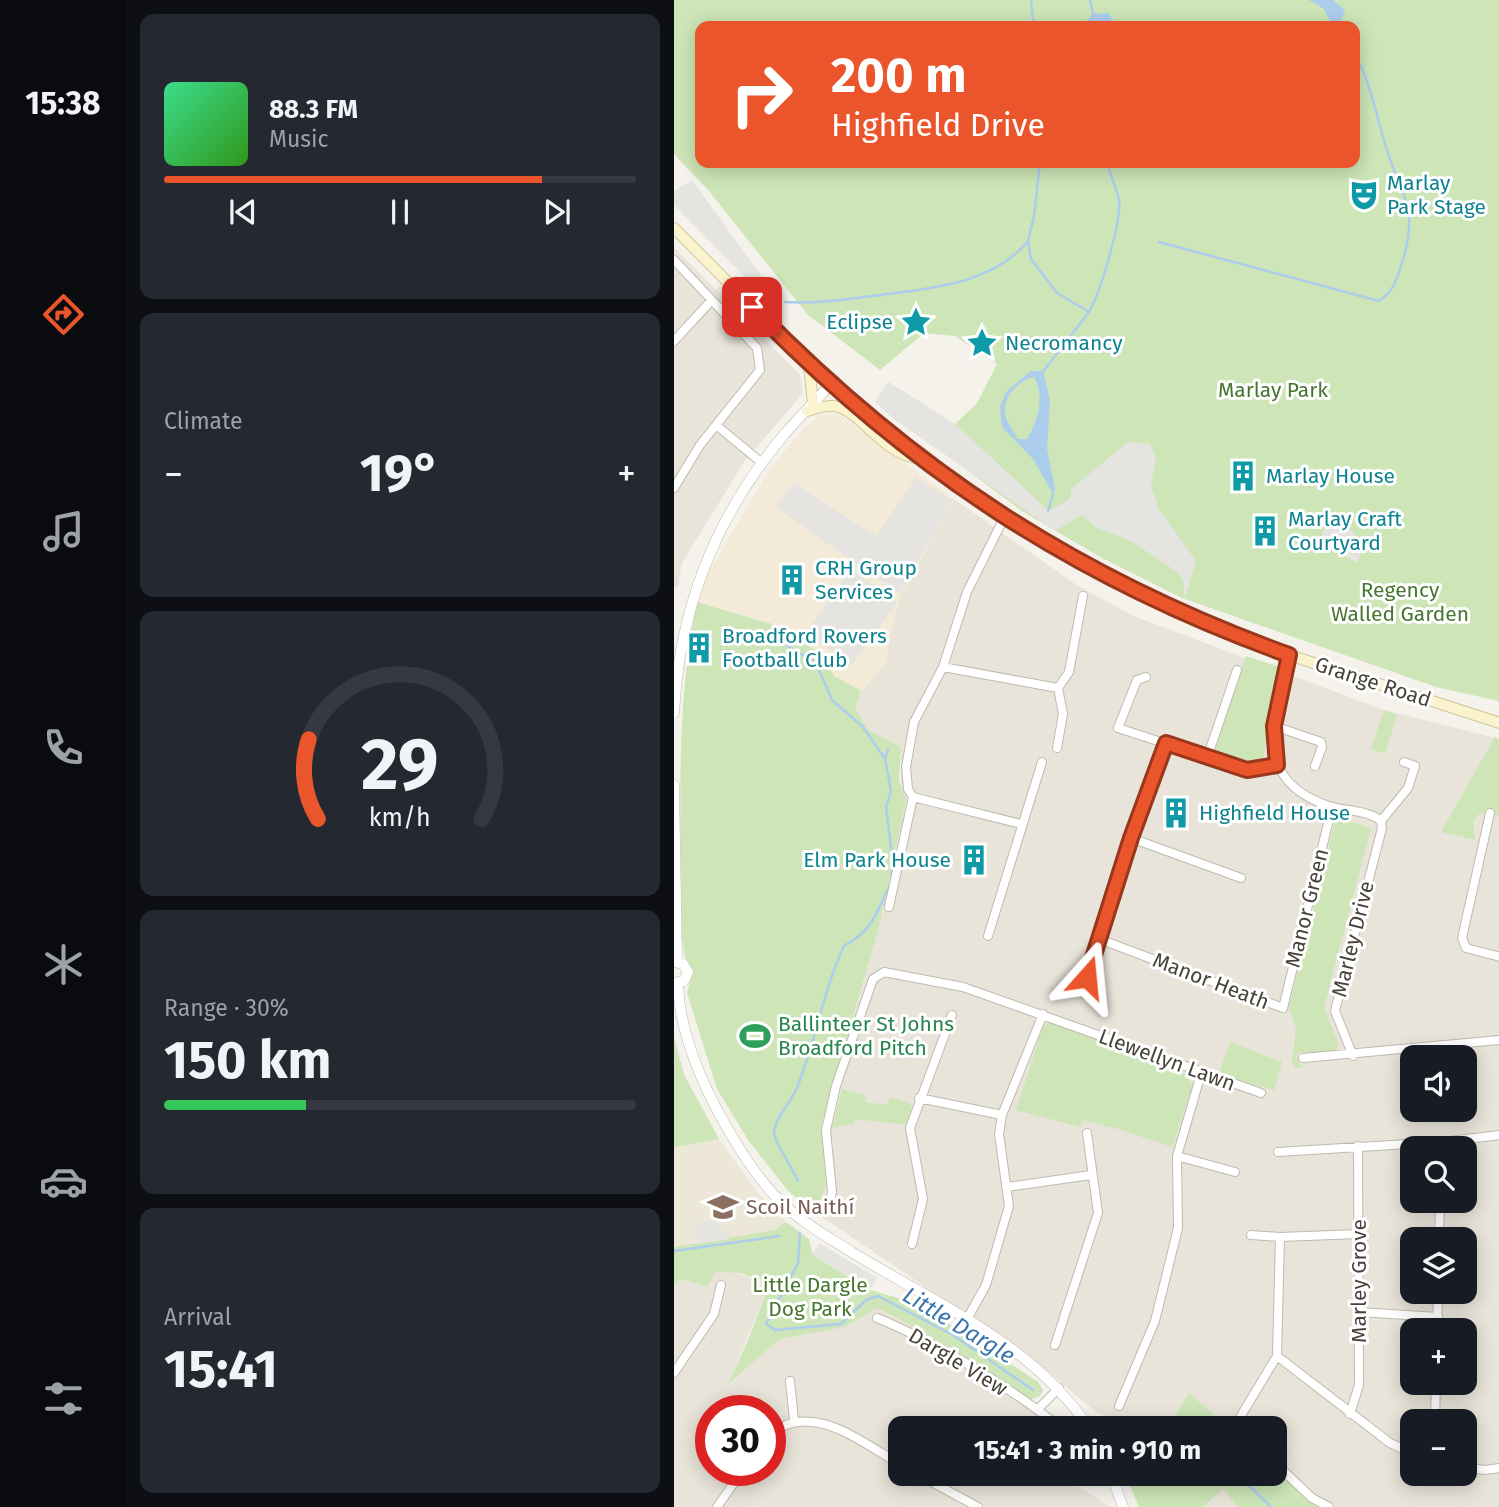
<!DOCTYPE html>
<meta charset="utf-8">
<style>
:root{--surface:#171b24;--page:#242831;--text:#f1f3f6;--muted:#9ea1a6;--line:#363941;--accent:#ea552b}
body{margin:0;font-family:"Fira Sans",sans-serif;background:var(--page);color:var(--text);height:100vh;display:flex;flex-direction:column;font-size:26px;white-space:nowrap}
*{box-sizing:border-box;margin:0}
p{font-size:23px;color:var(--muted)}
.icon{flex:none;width:38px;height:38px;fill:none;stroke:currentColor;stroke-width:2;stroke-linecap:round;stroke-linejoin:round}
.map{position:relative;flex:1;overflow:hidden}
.panel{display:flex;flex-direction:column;gap:14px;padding:14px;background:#0d0f14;width:548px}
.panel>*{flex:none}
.top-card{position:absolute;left:21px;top:21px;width:665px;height:147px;border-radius:14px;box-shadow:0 4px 18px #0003;background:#ea552b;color:#fff;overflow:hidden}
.controls{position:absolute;left:726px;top:1045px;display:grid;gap:14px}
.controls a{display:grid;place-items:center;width:77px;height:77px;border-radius:14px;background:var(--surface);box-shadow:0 4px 18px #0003;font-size:35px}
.speed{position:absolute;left:21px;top:1395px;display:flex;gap:14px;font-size:35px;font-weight:700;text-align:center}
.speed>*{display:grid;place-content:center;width:91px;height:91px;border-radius:50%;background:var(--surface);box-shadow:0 4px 18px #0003;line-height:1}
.speed .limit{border:10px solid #d22;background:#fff;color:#111}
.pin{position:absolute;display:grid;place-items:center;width:60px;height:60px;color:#fff;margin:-30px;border-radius:14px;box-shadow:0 4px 10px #0006}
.me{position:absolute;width:77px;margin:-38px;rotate:18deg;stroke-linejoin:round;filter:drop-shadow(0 0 5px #0008)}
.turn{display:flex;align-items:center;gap:24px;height:147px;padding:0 21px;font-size:32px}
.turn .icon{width:91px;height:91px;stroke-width:2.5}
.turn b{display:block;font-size:49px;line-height:60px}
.big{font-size:52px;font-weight:700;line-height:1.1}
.panel .card{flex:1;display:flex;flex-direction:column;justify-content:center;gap:10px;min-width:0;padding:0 24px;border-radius:14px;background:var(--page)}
.panel .dial{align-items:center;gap:0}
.dial svg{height:182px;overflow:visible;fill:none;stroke:var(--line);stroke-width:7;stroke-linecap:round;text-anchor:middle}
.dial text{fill:var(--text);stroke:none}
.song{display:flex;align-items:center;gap:21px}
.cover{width:84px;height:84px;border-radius:10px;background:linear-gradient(135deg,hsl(150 70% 55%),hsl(110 70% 35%))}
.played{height:7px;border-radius:4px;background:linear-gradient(90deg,var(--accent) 80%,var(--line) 80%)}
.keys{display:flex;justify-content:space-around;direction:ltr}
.heat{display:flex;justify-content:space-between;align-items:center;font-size:38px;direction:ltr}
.charge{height:10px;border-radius:5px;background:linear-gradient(90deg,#34c759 30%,var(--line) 0)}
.trip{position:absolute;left:214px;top:1416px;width:399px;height:70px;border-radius:14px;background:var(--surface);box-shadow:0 4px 18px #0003;font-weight:700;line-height:70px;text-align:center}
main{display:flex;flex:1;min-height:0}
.menu{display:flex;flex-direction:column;width:126px;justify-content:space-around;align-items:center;background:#090b0e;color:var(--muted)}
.menu .icon{width:49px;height:49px}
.menu .current{color:var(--accent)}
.menu b{font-size:32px;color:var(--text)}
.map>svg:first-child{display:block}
.residential{fill:#e8e4d9;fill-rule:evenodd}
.commercial{fill:#f4ead8}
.education{fill:#ece7d6}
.green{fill:#cde5b7;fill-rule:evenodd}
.parking{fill:#e6e4e1}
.water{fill:#accdec;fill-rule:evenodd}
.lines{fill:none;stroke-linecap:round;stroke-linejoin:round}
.stream{stroke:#accdec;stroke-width:2.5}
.minor-casing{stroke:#bfbaae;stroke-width:10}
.tertiary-casing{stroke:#bfbaae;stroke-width:11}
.secondary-casing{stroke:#d0c79d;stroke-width:12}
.minor{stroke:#fff;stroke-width:8}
.tertiary{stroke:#fff;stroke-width:10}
.secondary{stroke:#fbf3ce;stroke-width:10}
.route-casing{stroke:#98371c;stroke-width:18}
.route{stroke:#ea552b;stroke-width:12}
.labels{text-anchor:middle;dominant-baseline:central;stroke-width:6;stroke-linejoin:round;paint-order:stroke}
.culture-label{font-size:21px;fill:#0d838f;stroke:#fff;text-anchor:start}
.park-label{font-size:21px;fill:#467630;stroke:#fff}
.street-label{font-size:21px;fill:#484339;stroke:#fff}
.leisure-label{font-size:21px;fill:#27864d;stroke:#fff;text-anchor:start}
.education-label{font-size:21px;fill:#785e54;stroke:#fff;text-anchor:start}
.water-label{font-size:23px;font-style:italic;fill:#3974ac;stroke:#fff}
</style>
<main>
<nav class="menu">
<b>15:38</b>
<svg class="icon current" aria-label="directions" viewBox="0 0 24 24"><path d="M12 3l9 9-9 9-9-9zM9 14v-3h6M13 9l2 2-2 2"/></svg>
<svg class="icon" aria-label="music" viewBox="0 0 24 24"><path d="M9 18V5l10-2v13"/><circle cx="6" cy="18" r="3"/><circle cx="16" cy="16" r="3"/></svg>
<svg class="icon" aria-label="phone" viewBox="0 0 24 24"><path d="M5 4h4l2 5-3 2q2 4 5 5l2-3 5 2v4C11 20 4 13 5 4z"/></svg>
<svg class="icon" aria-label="climate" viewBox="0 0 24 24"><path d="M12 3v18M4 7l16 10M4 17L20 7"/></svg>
<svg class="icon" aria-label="car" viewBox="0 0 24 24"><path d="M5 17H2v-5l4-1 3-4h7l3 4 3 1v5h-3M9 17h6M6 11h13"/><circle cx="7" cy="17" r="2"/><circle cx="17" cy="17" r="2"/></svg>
<svg class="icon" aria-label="filters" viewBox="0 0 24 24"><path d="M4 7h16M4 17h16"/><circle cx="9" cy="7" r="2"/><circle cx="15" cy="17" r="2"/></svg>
</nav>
<section class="panel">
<div class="card">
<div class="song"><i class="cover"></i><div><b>88.3 FM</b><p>Music</p></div></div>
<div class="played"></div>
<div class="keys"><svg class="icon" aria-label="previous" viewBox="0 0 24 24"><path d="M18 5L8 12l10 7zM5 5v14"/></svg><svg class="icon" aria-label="pause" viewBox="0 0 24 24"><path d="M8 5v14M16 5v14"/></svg><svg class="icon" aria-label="next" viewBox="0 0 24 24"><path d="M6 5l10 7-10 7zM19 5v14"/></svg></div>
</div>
<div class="card"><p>Climate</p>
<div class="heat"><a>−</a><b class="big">19°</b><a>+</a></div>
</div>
<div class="card dial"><svg viewBox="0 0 100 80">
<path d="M14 69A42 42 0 1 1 86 69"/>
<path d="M14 69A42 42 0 0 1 10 34" stroke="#ea552b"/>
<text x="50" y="56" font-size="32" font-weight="700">29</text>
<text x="50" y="72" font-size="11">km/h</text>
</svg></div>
<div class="card"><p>Range · 30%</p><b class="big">150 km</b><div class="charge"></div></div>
<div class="card"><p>Arrival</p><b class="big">15:41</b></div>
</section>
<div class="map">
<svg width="826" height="1507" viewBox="0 0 826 1507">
<rect width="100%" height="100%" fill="#f4f2eb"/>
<path class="residential" d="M0,247L126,375L129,393L70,462L8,563L4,586L0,588Z
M280,499L401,584L457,615L707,709L825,739V1507H647L600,1470V1428H555L515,1394L494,1428L454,1426L422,1412L365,1364L142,1213L152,1184L146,1127L204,931L227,792V747L195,730L181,709L187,691L213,662L214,646L226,597ZM738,1057H791V1110H738ZM738,1148H791V1200H738ZM738,1239H791V1292H738ZM738,1330H791V1382H738ZM738,1421H791V1474H738Z
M50,1270L96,1283L55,1382L106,1339L171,1327L203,1308L250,1332L396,1428H226V1474H388L387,1476L437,1507H0V1285L8,1279L33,1287L42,1272ZM37,1410H96V1470H37Z
M549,1489L564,1507H529Z"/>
<path class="commercial" d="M158,413L167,416L280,499L226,597L214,646L213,662L187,691L160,676L149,655L88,620L23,602L32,577L97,467L132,426L147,415Z"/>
<path class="education" d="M0,1034L11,1076L45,1139L83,1192L112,1222L101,1230L0,1247Z"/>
<path class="green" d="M0,0H825V701L762,687L508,598L428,558L348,511L201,402L214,382L281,424L303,403L323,364L281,336L250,333L206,370L134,315L35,191L0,154ZM26,26H681V163H26Z
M23,602L98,624L149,655L160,676L187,691L181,709L195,730L227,747L225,781L232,800L204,931L147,1126L152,1184L142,1213L114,1191L74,1140L43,1089L13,993L19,970L11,957L8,937C7,825 0,711 23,602Z
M572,656L603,666L604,673L589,759L577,764L538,751Z
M710,710L723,715L711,754L697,749Z
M821,737L825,739V815L805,814L799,822L801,840L767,832Z
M662,817L697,828L650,1007L664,1043L663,1049L657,1052H624L622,1057L628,1068H622L618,1063L622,1028L615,1008Z
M378,1021L513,1075L518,1087L498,1147L444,1129L408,1120L406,1127L342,1110L369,1027Z
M0,1040L10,1075L45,1139L0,1147Z
M556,1042L608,1062L600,1090L545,1074Z
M168,1089L192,1095L191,1102L213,1105L216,1097L238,1104L233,1125L181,1119L180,1124L158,1128Z
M112,1222L135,1239L139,1255L196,1290L234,1301L284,1329L364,1382L369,1390L366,1396L356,1400L250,1332L203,1308L171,1327L106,1339L54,1384L74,1340L96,1283L66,1273L42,1272L33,1287L8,1279L0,1285V1247L101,1230Z
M515,1393L553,1426L555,1428H494Z
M600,1470L647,1507H564L549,1489L529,1507H465L451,1474H600Z"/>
<path class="parking" d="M18,180L89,278L80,286L0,205V191Z
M214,382L281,424L375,511L396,499L397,489L454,442L476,444L482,458L477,485L484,508L522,561L511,599L509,580L503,572L457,541L423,528L408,515L381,531L221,420L201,402Z
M242,478L279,500L226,594L101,507L120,483L202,536Z
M657,516L669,521L684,538L692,540L683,563L656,546H642Z
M177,569L223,603L177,666L133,632Z
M43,1220L45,1231H55L56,1239L23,1244L20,1235L24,1222Z
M145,1243L203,1278L196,1290L138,1254Z"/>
<path class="water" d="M635,0H659L671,10L666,24L658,26L650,9Z
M434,13L443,26H407L419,14Z
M357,371H369L376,400L373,448L381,490L379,494L359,459L328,427L326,407L332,392ZM360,377C371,398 364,420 353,439H344C340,432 332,421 331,414C329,396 344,381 360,377Z"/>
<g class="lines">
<path class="stream" d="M357,0L360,26
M416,0L419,14
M366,163L360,216L354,241L357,259L383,293L415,312L368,373
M485,242L705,301C719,292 722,281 727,266C746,208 728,199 712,147C702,116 697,82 681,55
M111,302C144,304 173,299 207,295C258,288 319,284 354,241
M415,312C426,293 448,221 445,200C443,188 436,175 433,163
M374,511L379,494
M89,631L142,663L158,700L189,727L211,759
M214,749L211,759L217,791L212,807L219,864L217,879
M124,1181C119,1169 100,1141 100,1133C101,1116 119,1101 124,1085C142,1039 149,991 170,946C200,929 201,915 216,885
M126,1233L124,1263L92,1324L101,1330L167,1324L192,1300L204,1296L279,1335L359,1390
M0,1251L105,1236
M430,1427L432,1428
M563,1474L597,1507"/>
<g class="minor-casing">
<path id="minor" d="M0,260L83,348L86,370L26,445L0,488
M0,341L37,301
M42,425L88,463
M330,518L293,592L269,667L240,722L232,767L234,789L239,797L347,824
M615,655C600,718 576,780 655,806C671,811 694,810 707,821
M269,667L384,688L395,672L409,596
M472,677L463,680L444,728L573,770L602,765
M600,726L647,742L648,747L641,766
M383,748L389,714L384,688
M533,758L563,670
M816,813L788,938L792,948L826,957
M707,821L734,788L741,766L730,762
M457,838L567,878
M215,907L239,797
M314,936L368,762
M425,939L609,1008L658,807
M413,977L457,838L492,742
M679,1056L661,1011L708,828L707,821
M629,1058L826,1040
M245,1098L328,1115
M604,1152L767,1142L826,1135
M503,1156L561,1172
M333,1187L417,1175
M156,1202L158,1192L152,1130L162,1086L199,979L210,972L289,987L587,1093
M577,1235L606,1237L685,1234
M765,1239L766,1200
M238,1244L249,1199L236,1128L278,1015
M685,1312L764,1317
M203,1318C260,1341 339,1389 387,1428
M293,1319L312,1285L335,1206L325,1134L328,1115L369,1014
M763,1330L764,1292
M381,1345L424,1213L413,1133
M603,1356L716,1443L738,1453
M0,1373L40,1314L47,1285
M116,1381L120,1420
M445,1406L481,1321L504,1228L503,1156L527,1074
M364,1409L385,1388
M676,1414L685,1385L684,1146
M761,1421L762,1382
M563,1428L562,1424L603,1356L606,1237
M96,1434C138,1400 188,1443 226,1464
M600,1462L638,1498L655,1507
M791,1467L811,1470L826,1468
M243,1474L304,1507
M43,1507L69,1470"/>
</g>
<g class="tertiary-casing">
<path id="tertiary" d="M0,713C5,608 42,516 109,436C124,418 141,402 156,385
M0,785L3,962
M0,962L9,964L14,972L10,981L0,983
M4,983C5,1024 20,1064 38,1100C56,1135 78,1173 106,1201C127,1222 154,1237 179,1253C263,1304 359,1344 415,1428
M437,1474L449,1507"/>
</g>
<g class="secondary-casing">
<path id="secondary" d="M0,228L156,385L245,458L354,533L463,593L535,625L615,655L826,723
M135,365L139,404
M133,411C141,409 151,405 160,406C185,409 208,453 242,458"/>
</g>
<use href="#minor" class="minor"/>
<use href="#tertiary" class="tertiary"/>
<use href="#secondary" class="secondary"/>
</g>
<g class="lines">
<g class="route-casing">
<path id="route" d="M78,307C236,469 401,578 615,655L600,726L603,765L573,770L492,743L457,838L413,977"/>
</g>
<use href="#route" class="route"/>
</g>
<defs>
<g id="theatre-bare" transform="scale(2.415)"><path d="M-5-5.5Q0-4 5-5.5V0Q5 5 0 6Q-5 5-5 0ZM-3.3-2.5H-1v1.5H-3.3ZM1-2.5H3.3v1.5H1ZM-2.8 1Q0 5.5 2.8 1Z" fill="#0f9aa8" stroke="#fff" stroke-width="2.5" paint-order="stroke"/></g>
<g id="sight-bare" transform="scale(2.415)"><path d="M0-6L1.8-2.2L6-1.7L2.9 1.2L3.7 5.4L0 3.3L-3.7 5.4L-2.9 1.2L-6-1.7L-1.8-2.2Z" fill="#0f9aa8" stroke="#fff" stroke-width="2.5" paint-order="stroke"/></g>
<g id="building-bare" transform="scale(2.415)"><path d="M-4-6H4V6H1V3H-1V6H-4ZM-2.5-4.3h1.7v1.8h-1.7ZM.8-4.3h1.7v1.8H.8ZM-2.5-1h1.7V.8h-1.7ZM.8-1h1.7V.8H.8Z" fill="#0f9aa8" stroke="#fff" stroke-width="2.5" paint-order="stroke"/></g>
<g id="stadium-bare" transform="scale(2.415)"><path d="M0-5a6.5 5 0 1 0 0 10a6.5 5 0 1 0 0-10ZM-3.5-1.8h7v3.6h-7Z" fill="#2e9e5b" stroke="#fff" stroke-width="2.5" paint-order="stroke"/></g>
<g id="school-bare" transform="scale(2.415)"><path d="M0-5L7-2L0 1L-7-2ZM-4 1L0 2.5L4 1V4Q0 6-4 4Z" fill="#8d6e63" stroke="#fff" stroke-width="2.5" paint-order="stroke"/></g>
</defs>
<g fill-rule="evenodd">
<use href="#theatre-bare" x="690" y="195"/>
<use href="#sight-bare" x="242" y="322"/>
<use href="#sight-bare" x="308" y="343"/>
<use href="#building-bare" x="569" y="476"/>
<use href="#building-bare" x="591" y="531"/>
<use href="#building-bare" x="118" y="580"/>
<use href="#building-bare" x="25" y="648"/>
<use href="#building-bare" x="502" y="813"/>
<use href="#building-bare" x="300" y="860"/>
<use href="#stadium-bare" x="81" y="1036"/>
<use href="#school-bare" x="49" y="1207"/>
</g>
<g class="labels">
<g class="culture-label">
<text x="713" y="183">Marlay<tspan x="713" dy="24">Park Stage</tspan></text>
<text x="219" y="322" text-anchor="end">Eclipse</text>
<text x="331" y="343">Necromancy</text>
<text x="592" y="476">Marlay House</text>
<text x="614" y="519">Marlay Craft<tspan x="614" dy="24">Courtyard</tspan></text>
<text x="141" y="568">CRH Group<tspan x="141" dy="24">Services</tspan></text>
<text x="48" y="636">Broadford Rovers<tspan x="48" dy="24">Football Club</tspan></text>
<text x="525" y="813">Highfield House</text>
<text x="277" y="860" text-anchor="end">Elm Park House</text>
</g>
<g class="park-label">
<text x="599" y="390">Marlay Park</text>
<text x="726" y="590">Regency<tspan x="726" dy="24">Walled Garden</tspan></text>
<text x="136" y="1285">Little Dargle<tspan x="136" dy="24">Dog Park</tspan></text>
</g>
<g class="street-label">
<text transform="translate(699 682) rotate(18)">Grange Road</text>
<text transform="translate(633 908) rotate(-76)">Manor Green</text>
<text transform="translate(679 939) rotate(-76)">Marley Drive</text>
<text transform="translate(537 981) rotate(21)">Manor Heath</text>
<text transform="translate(493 1060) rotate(20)">Llewellyn Lawn</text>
<text transform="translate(685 1281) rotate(-90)">Marley Grove</text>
<text transform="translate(284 1362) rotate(31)">Dargle View</text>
</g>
<g class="leisure-label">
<text x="104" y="1024">Ballinteer St Johns<tspan x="104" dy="24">Broadford Pitch</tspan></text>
</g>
<g class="education-label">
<text x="72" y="1207">Scoil Naithí</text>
</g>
<g class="water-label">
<text transform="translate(285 1325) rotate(31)">Little Dargle</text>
</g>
</g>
</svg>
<div class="controls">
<a><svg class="icon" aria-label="sound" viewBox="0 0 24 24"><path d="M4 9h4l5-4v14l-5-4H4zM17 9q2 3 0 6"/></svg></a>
<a><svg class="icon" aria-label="search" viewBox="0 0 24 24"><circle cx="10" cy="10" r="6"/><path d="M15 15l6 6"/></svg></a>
<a><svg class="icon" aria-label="layers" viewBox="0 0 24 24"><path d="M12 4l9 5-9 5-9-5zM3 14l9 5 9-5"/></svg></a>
<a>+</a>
<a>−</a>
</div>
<div class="speed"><div class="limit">30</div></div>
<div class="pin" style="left:78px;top:307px;background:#d93025"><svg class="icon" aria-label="arrive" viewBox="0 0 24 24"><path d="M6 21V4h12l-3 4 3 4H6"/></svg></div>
<svg class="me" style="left:413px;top:977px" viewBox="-20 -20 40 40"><path d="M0-17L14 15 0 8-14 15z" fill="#ea552b" stroke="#fff" stroke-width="4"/></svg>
<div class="trip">15:41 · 3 min · 910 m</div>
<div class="top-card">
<div class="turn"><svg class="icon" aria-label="right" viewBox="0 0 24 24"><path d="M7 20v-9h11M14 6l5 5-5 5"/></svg><div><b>200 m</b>Highfield Drive</div></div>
</div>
</div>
</main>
